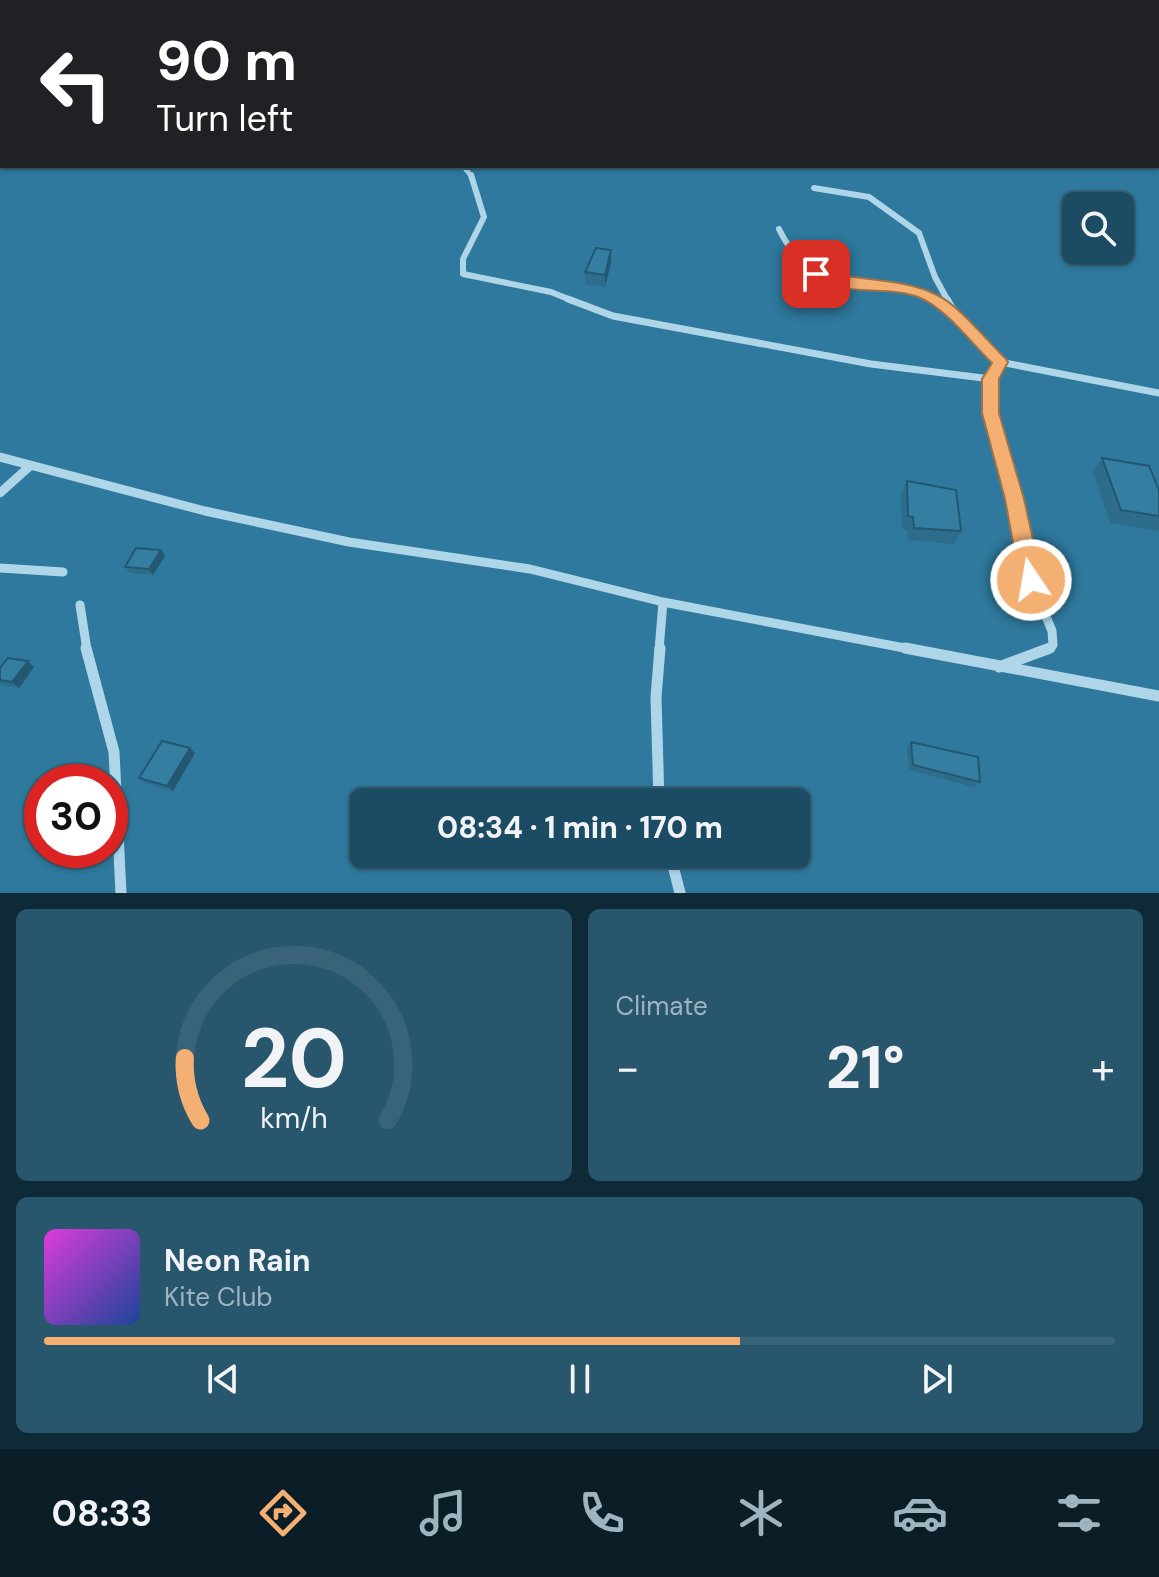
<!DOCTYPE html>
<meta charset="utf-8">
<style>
:root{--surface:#1b4c64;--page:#28566d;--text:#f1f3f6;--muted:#a0b4bf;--line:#396378;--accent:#f3b072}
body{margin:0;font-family:"DM Sans",sans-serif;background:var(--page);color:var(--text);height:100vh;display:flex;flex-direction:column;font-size:30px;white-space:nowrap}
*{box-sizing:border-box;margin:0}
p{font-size:26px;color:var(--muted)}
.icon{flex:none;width:44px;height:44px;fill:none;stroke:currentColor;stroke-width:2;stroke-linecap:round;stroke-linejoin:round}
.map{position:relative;height:893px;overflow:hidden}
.drawer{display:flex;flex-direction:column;gap:16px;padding:16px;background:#0f2a37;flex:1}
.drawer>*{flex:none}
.top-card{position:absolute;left:0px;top:0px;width:1160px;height:168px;box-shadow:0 2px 6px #0004,0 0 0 2px var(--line);background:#202124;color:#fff;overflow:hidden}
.tools{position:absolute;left:1062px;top:192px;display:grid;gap:16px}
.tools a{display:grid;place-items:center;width:72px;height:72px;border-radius:12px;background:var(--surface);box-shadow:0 2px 6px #0004,0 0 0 2px var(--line);font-size:40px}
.speed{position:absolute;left:24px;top:764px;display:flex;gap:16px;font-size:40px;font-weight:700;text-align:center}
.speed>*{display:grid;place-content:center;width:104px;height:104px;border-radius:50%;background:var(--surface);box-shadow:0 2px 6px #0004,0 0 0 2px var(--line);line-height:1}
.speed .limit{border:12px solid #d22;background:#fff;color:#111}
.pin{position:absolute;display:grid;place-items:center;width:68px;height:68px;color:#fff;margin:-34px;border-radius:16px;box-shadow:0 4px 12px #0006}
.me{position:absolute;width:88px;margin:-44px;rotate:348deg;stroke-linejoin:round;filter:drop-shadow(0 0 6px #0008)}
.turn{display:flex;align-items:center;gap:28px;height:168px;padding:0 24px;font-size:36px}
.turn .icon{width:104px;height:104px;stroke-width:2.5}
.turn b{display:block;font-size:56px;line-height:68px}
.big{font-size:60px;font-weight:800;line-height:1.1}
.drawer .widget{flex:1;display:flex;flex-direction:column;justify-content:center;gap:12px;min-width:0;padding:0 28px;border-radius:12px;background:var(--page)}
.drawer .dial{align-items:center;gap:0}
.dial svg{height:208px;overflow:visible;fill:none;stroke:var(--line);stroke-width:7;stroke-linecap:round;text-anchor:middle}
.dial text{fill:var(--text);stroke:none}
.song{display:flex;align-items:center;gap:24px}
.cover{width:96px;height:96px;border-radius:12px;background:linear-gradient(135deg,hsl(300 70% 55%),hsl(220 70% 35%))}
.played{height:8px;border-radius:4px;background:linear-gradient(90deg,var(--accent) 65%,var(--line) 65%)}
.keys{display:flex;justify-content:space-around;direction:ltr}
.heat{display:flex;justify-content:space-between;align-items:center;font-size:44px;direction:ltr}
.drawer .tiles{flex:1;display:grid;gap:16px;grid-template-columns:1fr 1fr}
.widget:last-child{grid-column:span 2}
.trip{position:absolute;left:350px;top:788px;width:460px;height:80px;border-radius:12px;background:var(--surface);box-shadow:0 2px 6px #0004,0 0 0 2px var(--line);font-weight:800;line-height:80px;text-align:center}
.tabs{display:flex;height:128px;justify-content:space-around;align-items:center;background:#0b1e28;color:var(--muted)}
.tabs .icon{width:56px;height:56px}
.tabs .active{color:var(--accent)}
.tabs b{font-size:36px;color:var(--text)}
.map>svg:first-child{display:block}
.green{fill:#2e799d;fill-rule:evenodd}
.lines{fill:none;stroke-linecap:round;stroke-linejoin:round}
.stream{stroke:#a2d3e9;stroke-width:3}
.minor-far4{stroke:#aed6e8;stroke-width:5}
.minor-far3{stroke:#aed6e8;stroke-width:6}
.minor-far2{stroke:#aed6e8;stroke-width:7}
.minor-far1{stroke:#aed6e8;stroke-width:9}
.minor{stroke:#aed6e8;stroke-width:11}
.wall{fill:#2d6c8b}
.shaded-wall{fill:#245871}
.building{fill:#347ea2;stroke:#245871;stroke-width:2}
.route{fill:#f3b072;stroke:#9e724a;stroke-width:2}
</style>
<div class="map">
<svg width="1159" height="893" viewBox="0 0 1159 893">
<rect width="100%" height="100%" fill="#246585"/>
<path class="green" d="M0,0H1159V893H0ZM2,2H1158V166H2ZM1076,206H1120V250H1076ZM42,782H110V850H42ZM364,802H796V854H364Z"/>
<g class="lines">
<path class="stream" d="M23,0L45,2
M224,0L251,2
M174,2L185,0
M458,2L468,0"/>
<path class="minor-far4" d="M463,166L472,177"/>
<path class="minor-far3" d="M471,175L484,217L463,259V274L551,292L573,301
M814,188L869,197L919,233L935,277L948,301
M779,229C818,310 876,264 935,301"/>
<path class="minor-far2" d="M568,299L613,316L871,364L991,379
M932,299L955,319
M947,299L964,328L1000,362L1159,393
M1000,362C983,394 993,423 1002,455"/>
<path class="minor-far1" d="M1001,453L1031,580L1052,631L1053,645L1047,650
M0,457L205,511L349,542L530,569L663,602L915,650
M0,493L30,466
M0,568L63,572
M80,605L87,650
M659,650L663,602"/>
<path class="minor" d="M86,648L114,752L121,893
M905,648L1159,696
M999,667L1050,648
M659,802L656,697L660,648
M670,854L680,893"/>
</g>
<path class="wall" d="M611,262L605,287L585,284V272Z
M1102,458L1159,490V531L1110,523L1093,471Z
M907,481L961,531L954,544L908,540L907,530L902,529L901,494Z
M161,550L165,556L153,575L130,573L125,567Z
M34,667L19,688L0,684V668Z
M911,742L980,782L974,787L909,770L907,747Z
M195,753L173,791L145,783L139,778Z
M426,854H441L440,858Z"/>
<path class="shaded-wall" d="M611,250V262L605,287V275Z
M161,550L165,556L153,575L149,569Z
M28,661L34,667L19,688L12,682Z
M190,748L195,753L173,791L167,786Z"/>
<path class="building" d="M705,0H718L721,2H704Z
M596,248L611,250L605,275L585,272Z
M1102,458L1149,466L1159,490V516L1121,510Z
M907,481L956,490L961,531L914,528L913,517L908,516Z
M136,548L161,550L149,569L125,567Z
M8,658L28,661L12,682L0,680V668Z
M162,741L190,748L167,786L139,778Z
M911,742L978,757L980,782L913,765Z"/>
<path class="route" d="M816,270C854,281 901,277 937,295C960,306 987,341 1006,359L1008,362L999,379V413L1024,499L1042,580L1039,586H1023L1020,580L1005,499L982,413V379L992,363C970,342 946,308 918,297C886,285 834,298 809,274Z"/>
</svg>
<div class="tools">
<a><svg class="icon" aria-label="search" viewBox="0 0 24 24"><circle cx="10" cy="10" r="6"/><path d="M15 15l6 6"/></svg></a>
</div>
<div class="speed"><div class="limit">30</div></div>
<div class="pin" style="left:816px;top:274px;background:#d93025"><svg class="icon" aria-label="arrive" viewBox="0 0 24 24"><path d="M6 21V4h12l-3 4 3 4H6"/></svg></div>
<svg class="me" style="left:1031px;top:580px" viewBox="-20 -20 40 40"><circle r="17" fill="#f3b072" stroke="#fff" stroke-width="3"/><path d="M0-11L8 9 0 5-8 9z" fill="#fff"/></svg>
<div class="trip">08:34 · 1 min · 170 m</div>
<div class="top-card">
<div class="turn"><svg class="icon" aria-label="left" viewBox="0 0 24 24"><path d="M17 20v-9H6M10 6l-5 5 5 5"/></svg><div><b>90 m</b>Turn left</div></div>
</div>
</div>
<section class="drawer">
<div class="tiles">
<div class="widget dial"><svg viewBox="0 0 100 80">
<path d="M14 69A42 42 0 1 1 86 69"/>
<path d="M14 69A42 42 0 0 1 8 45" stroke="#f3b072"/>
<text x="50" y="56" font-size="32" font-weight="700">20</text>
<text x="50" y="72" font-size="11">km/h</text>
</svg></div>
<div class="widget"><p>Climate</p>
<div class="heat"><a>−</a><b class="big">21°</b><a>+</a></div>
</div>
<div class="widget">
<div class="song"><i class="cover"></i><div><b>Neon Rain</b><p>Kite Club</p></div></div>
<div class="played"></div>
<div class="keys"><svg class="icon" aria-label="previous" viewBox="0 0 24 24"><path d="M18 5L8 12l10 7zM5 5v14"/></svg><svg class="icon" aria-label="pause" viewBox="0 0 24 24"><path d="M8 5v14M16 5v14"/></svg><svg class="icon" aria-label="next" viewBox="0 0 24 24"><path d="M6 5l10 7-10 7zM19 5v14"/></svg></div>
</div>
</div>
</section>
<nav class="tabs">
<b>08:33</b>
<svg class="icon active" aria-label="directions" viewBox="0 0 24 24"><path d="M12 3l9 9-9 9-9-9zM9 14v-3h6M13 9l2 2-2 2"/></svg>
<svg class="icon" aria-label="music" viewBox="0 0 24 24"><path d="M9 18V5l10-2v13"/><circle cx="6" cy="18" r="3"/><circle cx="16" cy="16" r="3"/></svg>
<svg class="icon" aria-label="phone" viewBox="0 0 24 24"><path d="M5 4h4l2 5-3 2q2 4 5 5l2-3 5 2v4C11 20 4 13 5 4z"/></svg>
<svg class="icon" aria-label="climate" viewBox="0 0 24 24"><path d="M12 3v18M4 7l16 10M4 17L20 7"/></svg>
<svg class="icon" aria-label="car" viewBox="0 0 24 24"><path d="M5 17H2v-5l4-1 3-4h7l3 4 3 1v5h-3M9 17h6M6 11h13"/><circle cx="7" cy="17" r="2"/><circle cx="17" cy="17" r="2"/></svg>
<svg class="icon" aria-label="filters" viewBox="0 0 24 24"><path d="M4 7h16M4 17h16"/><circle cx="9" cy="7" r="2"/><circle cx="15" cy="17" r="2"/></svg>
</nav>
